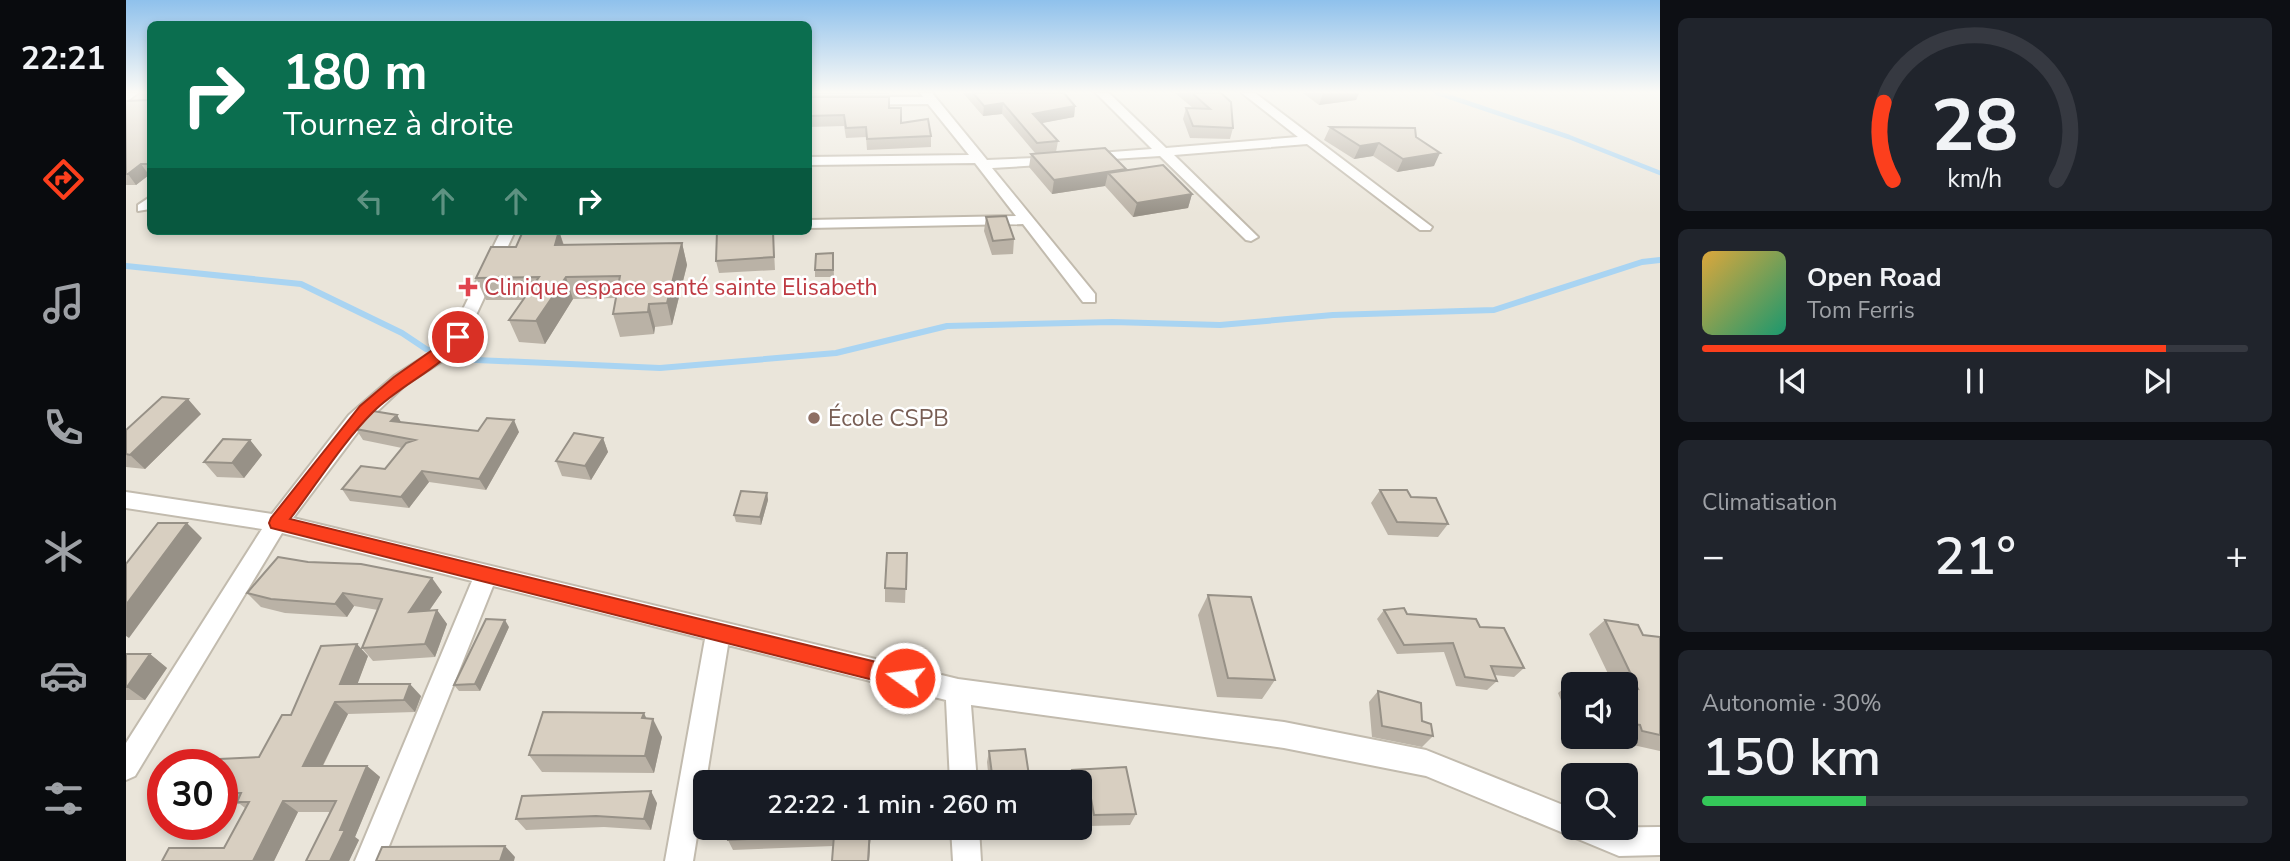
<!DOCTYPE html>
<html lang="fr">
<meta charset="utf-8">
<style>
:root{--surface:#171b24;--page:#20242c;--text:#f1f3f6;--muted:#9ea1a6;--line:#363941;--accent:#fc3f1d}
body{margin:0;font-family:"Nunito Sans",sans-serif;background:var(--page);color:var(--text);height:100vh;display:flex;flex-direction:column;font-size:26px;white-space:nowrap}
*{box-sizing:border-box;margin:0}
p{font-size:23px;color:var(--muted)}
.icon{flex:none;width:38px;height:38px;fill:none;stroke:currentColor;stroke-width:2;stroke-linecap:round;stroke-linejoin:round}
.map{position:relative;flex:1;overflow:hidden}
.drawer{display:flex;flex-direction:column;gap:18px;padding:18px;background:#0d0f14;width:630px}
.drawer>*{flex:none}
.banner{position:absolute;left:21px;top:21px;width:665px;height:214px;border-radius:10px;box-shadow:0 4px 10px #0003;background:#0b6e4f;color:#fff;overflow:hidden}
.buttons{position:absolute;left:1435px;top:672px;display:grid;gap:14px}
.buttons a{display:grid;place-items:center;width:77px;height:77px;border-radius:10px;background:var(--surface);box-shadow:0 4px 10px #0003;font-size:35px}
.speed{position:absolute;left:21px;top:749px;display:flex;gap:14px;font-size:35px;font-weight:700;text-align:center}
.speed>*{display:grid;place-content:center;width:91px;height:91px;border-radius:50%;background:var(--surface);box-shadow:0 4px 10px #0003;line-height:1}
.speed .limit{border:10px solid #d22;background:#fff;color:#111}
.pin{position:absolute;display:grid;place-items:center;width:60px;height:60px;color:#fff;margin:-30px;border:4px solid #fff;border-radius:50%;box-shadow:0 2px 7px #0007}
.me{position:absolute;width:77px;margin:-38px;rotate:284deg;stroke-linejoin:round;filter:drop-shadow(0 0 5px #0008)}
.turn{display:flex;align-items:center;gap:24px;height:147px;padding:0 21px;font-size:32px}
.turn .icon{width:91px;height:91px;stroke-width:2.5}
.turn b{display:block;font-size:49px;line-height:60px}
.lanes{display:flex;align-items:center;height:66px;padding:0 21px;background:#0003;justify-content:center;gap:35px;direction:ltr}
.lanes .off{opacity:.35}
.big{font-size:52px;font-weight:600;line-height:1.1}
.drawer .tile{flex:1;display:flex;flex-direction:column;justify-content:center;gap:10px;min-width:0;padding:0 24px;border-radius:10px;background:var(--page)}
.drawer .dial{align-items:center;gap:0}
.dial svg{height:182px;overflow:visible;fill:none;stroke:var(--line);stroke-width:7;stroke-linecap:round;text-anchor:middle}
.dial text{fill:var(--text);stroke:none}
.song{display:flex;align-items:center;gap:21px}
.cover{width:84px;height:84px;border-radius:10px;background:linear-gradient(135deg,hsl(40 70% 55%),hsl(160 70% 35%))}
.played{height:7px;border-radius:4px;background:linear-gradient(90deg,var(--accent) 85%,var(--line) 85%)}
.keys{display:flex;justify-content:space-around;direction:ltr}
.heat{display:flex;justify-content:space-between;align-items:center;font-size:38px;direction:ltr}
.charge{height:10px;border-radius:5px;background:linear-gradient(90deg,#34c759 30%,var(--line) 0)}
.trip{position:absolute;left:567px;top:770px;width:399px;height:70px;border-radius:10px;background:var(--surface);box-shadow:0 4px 10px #0003;font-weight:600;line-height:70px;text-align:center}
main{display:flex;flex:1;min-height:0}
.menu{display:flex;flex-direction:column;width:126px;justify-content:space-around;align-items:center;background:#090b0e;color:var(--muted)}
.menu .icon{width:49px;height:49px}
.menu .active{color:var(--accent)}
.menu b{font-size:32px;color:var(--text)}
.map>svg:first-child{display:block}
.residential{fill:#eae5da;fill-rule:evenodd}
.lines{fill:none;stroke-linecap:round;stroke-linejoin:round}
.stream-far1{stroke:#a9d4f2;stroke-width:4.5}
.stream{stroke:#a9d4f2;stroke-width:6}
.minor-casing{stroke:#c2bbae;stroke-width:4}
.minor{fill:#fff;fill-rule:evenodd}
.wall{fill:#bab2a6}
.shaded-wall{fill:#979187}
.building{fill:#d8cfc1;stroke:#979187;stroke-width:2}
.route{fill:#fc3f1d;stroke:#a42913;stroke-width:2}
.health-dot{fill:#e0444e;stroke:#fff;stroke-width:2.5}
.education-dot{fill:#8d6e63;stroke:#fff;stroke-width:2.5}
.labels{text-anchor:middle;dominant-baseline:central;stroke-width:5;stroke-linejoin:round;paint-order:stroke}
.health-label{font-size:23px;fill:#be3a42;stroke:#fff;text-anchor:start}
.education-label{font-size:23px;fill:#785e54;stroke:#fff;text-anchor:start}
</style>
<main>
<nav class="menu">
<b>22:21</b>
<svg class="icon active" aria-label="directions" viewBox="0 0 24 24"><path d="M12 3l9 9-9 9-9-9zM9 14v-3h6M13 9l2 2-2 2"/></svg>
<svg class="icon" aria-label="music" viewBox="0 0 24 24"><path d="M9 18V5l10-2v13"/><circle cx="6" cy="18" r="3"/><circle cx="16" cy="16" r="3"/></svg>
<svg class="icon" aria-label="phone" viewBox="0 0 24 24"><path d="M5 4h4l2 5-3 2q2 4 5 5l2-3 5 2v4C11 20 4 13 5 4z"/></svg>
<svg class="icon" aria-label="climate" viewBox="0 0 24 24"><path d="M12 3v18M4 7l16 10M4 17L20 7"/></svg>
<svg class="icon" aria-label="car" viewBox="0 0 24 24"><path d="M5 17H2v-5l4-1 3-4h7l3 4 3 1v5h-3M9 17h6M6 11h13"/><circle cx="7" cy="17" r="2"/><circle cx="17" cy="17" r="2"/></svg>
<svg class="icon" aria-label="filters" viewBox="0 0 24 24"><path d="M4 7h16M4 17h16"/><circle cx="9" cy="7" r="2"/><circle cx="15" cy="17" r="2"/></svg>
</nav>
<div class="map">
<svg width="1534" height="861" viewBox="0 0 1534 861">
<rect width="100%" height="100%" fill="#f6f3ec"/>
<path class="residential" d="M0,93H24V231H682L683,93H1534V861H0ZM1447,684H1500V737H1447ZM37,765H96V824H37ZM1447,775H1500V828H1447ZM579,782H954V828H579Z"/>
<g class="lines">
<path class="stream-far1" d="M1312,93L1443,137L1534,173"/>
<path class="stream" d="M0,266L175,284L276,333L300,349L328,359L534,368L710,353L821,326L986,322L1094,325L1207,315L1368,310L1516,262L1534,260"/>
<g class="minor-casing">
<path id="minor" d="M0,93H12L0,102Z
M794,93H806L861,160L935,157L937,160L930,164L866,168L969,294V302H957L897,224L682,228V220L890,216L849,163L682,165V157L843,155L802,104L682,105V97H797Z
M970,93H983L1040,148L1172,137L1116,93H1129L1306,227L1304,230H1294L1181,144L1048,155L1132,237L1125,241L1120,240L1034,156L955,161L953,158L960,154L1026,149Z
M24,197V209L12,211V205Z
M375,231H389L338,341L321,358L280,384L237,425L167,518L832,679L1158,722L1300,750L1447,809V828L1534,827V855L1493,856L1300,776L1158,748L845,705L851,782H824L820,700L602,645L567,861H539L579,639L367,586L257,861H229L346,581L156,533L9,776L0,780V743L136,529L0,508V492L146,514L223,415L268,376L309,350L325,334Z
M825,828H853L855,861H827Z"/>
</g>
<use href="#minor" class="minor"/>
</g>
<path class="wall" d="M682,93H763V94H682Z
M837,93H938L949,106L948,117L915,123L932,141L930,152L1000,170L1066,194L1062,208L1007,217L979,186L926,194L903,167L905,154L909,153L876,114L857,116Z
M1049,93H1095L1107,128L1104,139L1064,138L1057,119L1060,108H1067Z
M1177,93H1233L1230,100L1193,105Z
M682,97L763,108L775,123L805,136V147L741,150L740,137L720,138L718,126L683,127L684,138H682Z
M24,98V175H23L10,185H0V101L22,100Z
M1204,127L1290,137L1308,166L1271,172L1247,156L1228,159L1198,140Z
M860,217L888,239L887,254L866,255L858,231Z
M433,231L438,245L556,243L561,265L546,325L529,327L528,334L494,337L487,314L490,298L447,299L419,344L393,342L383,320L397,300H360L350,278L390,247Z
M591,231H647L649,270L593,273L590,261Z
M707,253L708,277H689V270Z
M75,414L19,469L0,467V430Z
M271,415L275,423L352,431L393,432L360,490L303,482L283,508L224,501L216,489L259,469L276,448L237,440L230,429Z
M477,438L482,452L465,480L436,476L430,461Z
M124,440L136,455L118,478L91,477L78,462Z
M1254,490L1285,497L1322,524L1312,537L1262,535L1245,503Z
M641,493L642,500L635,525L610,522L608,515Z
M781,553L779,603L759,602V588Z
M182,562L316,592L303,611L311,610L321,624L309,657L247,661L236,648L252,610L228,606L221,617L159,613L135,607L121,593Z
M1082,595L1149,680L1136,699L1091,697L1072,615Z
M1258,610L1354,627L1398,668L1388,677L1368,675L1371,681L1361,690L1330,686L1318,652L1271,654L1251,619Z
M1479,620L1517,635L1534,637V751L1498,743L1496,737H1493H1500V684H1487L1463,634Z
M383,627L354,691H333L328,685Z
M0,654H24L41,668L19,700H0Z
M242,656L231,684L295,696L289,712L222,714L197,766H241L254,777L229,837L233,840L223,861H180L204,812H172L148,861H36L98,848L119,808L114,804L96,805V765L133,757L165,715Z
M1448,680L1479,684H1447V730L1432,693Z
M1252,691L1296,721L1307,736L1296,747L1246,737L1243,702Z
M520,718L536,737L528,773L416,772L403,755Z
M863,751L904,782H863L861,762Z
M946,770L1010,814L1004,825L963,826L959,803H954V782H942Z
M531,803L525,830L478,827L400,830L390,819Z
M745,828L743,861H706L707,846L607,850L602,840Z"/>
<path class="shaded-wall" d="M1197,93H1233L1230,100L1193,105Z
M877,103L876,114L857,116L858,106Z
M949,106L948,117L906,125L907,114Z
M1253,143L1247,156L1228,159L1234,146Z
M1314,153L1308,166L1271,172L1277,159Z
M15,164L23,175L10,185L2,174Z
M1000,169L982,173L979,186L926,194L928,180Z
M1066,194L1062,208L1007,217L1011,203Z
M433,231L440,253L429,245Z
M556,243L561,265L546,325L541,303Z
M440,277L447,299L419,344L410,321Z
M523,304L529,327L528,334L522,312Z
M62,399L75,414L19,469L4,455Z
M271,415L278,427L265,421Z
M388,420L393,432L360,490L353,479Z
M477,438L482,452L465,480L459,466Z
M124,440L136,455L118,478L106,463Z
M296,471L303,482L283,508L275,497Z
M641,493L642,500L635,525L634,517Z
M61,523L76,538L3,638L0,636V605Z
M306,578L316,592L293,625L283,612Z
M217,593L228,606L221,617L209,604Z
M311,610L321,624L309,657L299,644Z
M379,620L383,627L354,691L349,684Z
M231,644L242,656L227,696L214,684Z
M24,654L41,668L19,700L1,687Z
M284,684L295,696L289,712L278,700Z
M209,702L222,714L191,777L177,766Z
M518,713L525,728L527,719L536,737L528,773L519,756L516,718Z
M241,766L254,777L229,837L233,840L223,861H204L214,830Z
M525,791L531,803L525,830L518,819Z
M157,801L172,812L148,861H127Z
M744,828H745L743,861H742Z
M379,846L389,857L388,861H374Z"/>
<path class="building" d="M847,93H938L949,106L907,114L932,141L911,143L877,103L858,106Z
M1066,93H1095L1105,102L1107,128L1067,126L1060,108L1084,109Z
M682,97H763V108H775V123L802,119L805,136L741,139L740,127L720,128L718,115L682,116Z
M24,98V164H15L2,174H0V101L22,100Z
M1204,127L1289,128L1290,137L1314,153L1277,159L1253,143L1234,146Z
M979,148L1000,169L928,180L905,154Z
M1037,165L1066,194L1011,203L982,173Z
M880,216L888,239L867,241L860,217Z
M397,231H416V233L433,231L429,245L556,243L541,303L523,304L522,312L487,314L494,276L440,277L410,321L383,320L413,277L350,278L365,247H390Z
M591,231H647L648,257L590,261Z
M707,253V270H689L690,254Z
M36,397L62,399L4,455L0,454V430Z
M247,411L271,415L265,421L352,431L361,418L388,420L353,479L296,471L275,497L216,489L235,466L259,469L280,443L289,440L230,429Z
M448,433L477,438L459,466L430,461Z
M97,439L124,440L106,463L78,462Z
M1254,490H1281L1285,497L1310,498L1322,524L1271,522Z
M615,491L641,493L634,517L608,515Z
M32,523H61L0,605V564Z
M761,553H781L780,589L759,588Z
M152,557L182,562L235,564L306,578L283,612L311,610L299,644L236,648L256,599L217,593L209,604L145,599L121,593Z
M1082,595L1125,597L1149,680L1102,678Z
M1278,608L1281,614L1350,619L1354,627L1378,628L1398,668L1365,666L1371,681L1339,677L1327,643L1278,645L1258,610Z
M360,619L379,620L349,684L328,685Z
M1479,620L1512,625L1517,635L1534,637V735L1516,731L1514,725L1500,723V687L1512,689Z
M231,644L214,684H284L278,700L209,702L177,766H241L214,830H219L204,861H180L210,801H157L127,861H36L43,848H98L123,802H111L115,793H96V765H69L72,760L133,757L156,715H165L195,646Z
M0,654H24L1,687H0Z
M1448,680L1479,684H1450Z
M1252,691L1295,703L1296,721L1305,724L1307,736L1256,726Z
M417,712L518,713L516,718L527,719L519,756L403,755Z
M899,749L904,782H867L863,751Z
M1000,767L1010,814L968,815L964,793H954V782H948L946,770Z
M713,781L747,782H713Z
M525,791L518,819L470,816L390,819L396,796Z
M603,828H744L742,861H706L708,835L602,840Z
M379,846L374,861H250L256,847Z"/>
<linearGradient id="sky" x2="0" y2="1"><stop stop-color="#8fc1ec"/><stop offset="0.43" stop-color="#fbfaf6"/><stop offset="1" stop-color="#fbfaf6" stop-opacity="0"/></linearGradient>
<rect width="1534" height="214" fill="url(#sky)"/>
<path class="route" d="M332,332L339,337C316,368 275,384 247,412C216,443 191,484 164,519L779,669L786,671L789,678L786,685L779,688L145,528L143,523L145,518L234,406L268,377Z"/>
<path class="health-dot" d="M338.5 276.5h7v7h7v7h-7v7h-7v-7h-7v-7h7z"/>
<circle class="education-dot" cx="688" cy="418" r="7"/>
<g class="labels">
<g class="health-label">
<text x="358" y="287">Clinique espace santé sainte Elisabeth</text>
</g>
<g class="education-label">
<text x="702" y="418">École CSPB</text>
</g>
</g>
</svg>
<div class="buttons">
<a><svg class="icon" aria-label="sound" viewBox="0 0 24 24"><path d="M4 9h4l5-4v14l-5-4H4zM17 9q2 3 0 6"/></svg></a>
<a><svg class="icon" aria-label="search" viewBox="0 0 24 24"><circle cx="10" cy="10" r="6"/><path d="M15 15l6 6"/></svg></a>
</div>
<div class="speed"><div class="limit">30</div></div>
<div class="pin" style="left:332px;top:337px;background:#d93025"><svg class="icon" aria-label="arrive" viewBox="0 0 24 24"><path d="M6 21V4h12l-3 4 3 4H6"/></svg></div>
<svg class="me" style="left:779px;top:678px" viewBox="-20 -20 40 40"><circle r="17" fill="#fc3f1d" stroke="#fff" stroke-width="3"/><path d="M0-11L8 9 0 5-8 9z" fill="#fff"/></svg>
<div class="trip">22:22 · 1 min · 260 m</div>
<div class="banner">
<div class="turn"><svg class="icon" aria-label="right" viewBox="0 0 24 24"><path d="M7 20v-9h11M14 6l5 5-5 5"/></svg><div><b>180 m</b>Tournez à droite</div></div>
<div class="lanes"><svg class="icon off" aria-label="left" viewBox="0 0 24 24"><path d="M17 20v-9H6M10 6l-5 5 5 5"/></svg><svg class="icon off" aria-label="ahead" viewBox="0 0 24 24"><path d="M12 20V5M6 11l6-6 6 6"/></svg><svg class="icon off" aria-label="ahead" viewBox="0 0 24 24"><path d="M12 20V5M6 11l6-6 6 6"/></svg><svg class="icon" aria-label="right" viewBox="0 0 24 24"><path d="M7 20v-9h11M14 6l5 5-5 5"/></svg></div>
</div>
</div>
<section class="drawer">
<div class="tile dial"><svg viewBox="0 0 100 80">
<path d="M14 69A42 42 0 1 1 86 69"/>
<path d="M14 69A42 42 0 0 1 10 35" stroke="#fc3f1d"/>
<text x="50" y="56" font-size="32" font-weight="700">28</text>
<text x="50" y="72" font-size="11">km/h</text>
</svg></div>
<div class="tile">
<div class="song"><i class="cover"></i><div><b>Open Road</b><p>Tom Ferris</p></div></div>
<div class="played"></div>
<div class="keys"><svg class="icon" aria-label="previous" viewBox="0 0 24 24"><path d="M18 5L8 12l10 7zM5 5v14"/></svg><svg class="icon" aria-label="pause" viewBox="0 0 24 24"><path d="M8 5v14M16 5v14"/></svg><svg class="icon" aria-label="next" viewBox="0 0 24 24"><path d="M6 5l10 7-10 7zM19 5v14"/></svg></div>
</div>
<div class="tile"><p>Climatisation</p>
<div class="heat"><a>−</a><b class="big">21°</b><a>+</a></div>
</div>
<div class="tile"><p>Autonomie · 30%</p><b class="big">150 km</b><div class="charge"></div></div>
</section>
</main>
